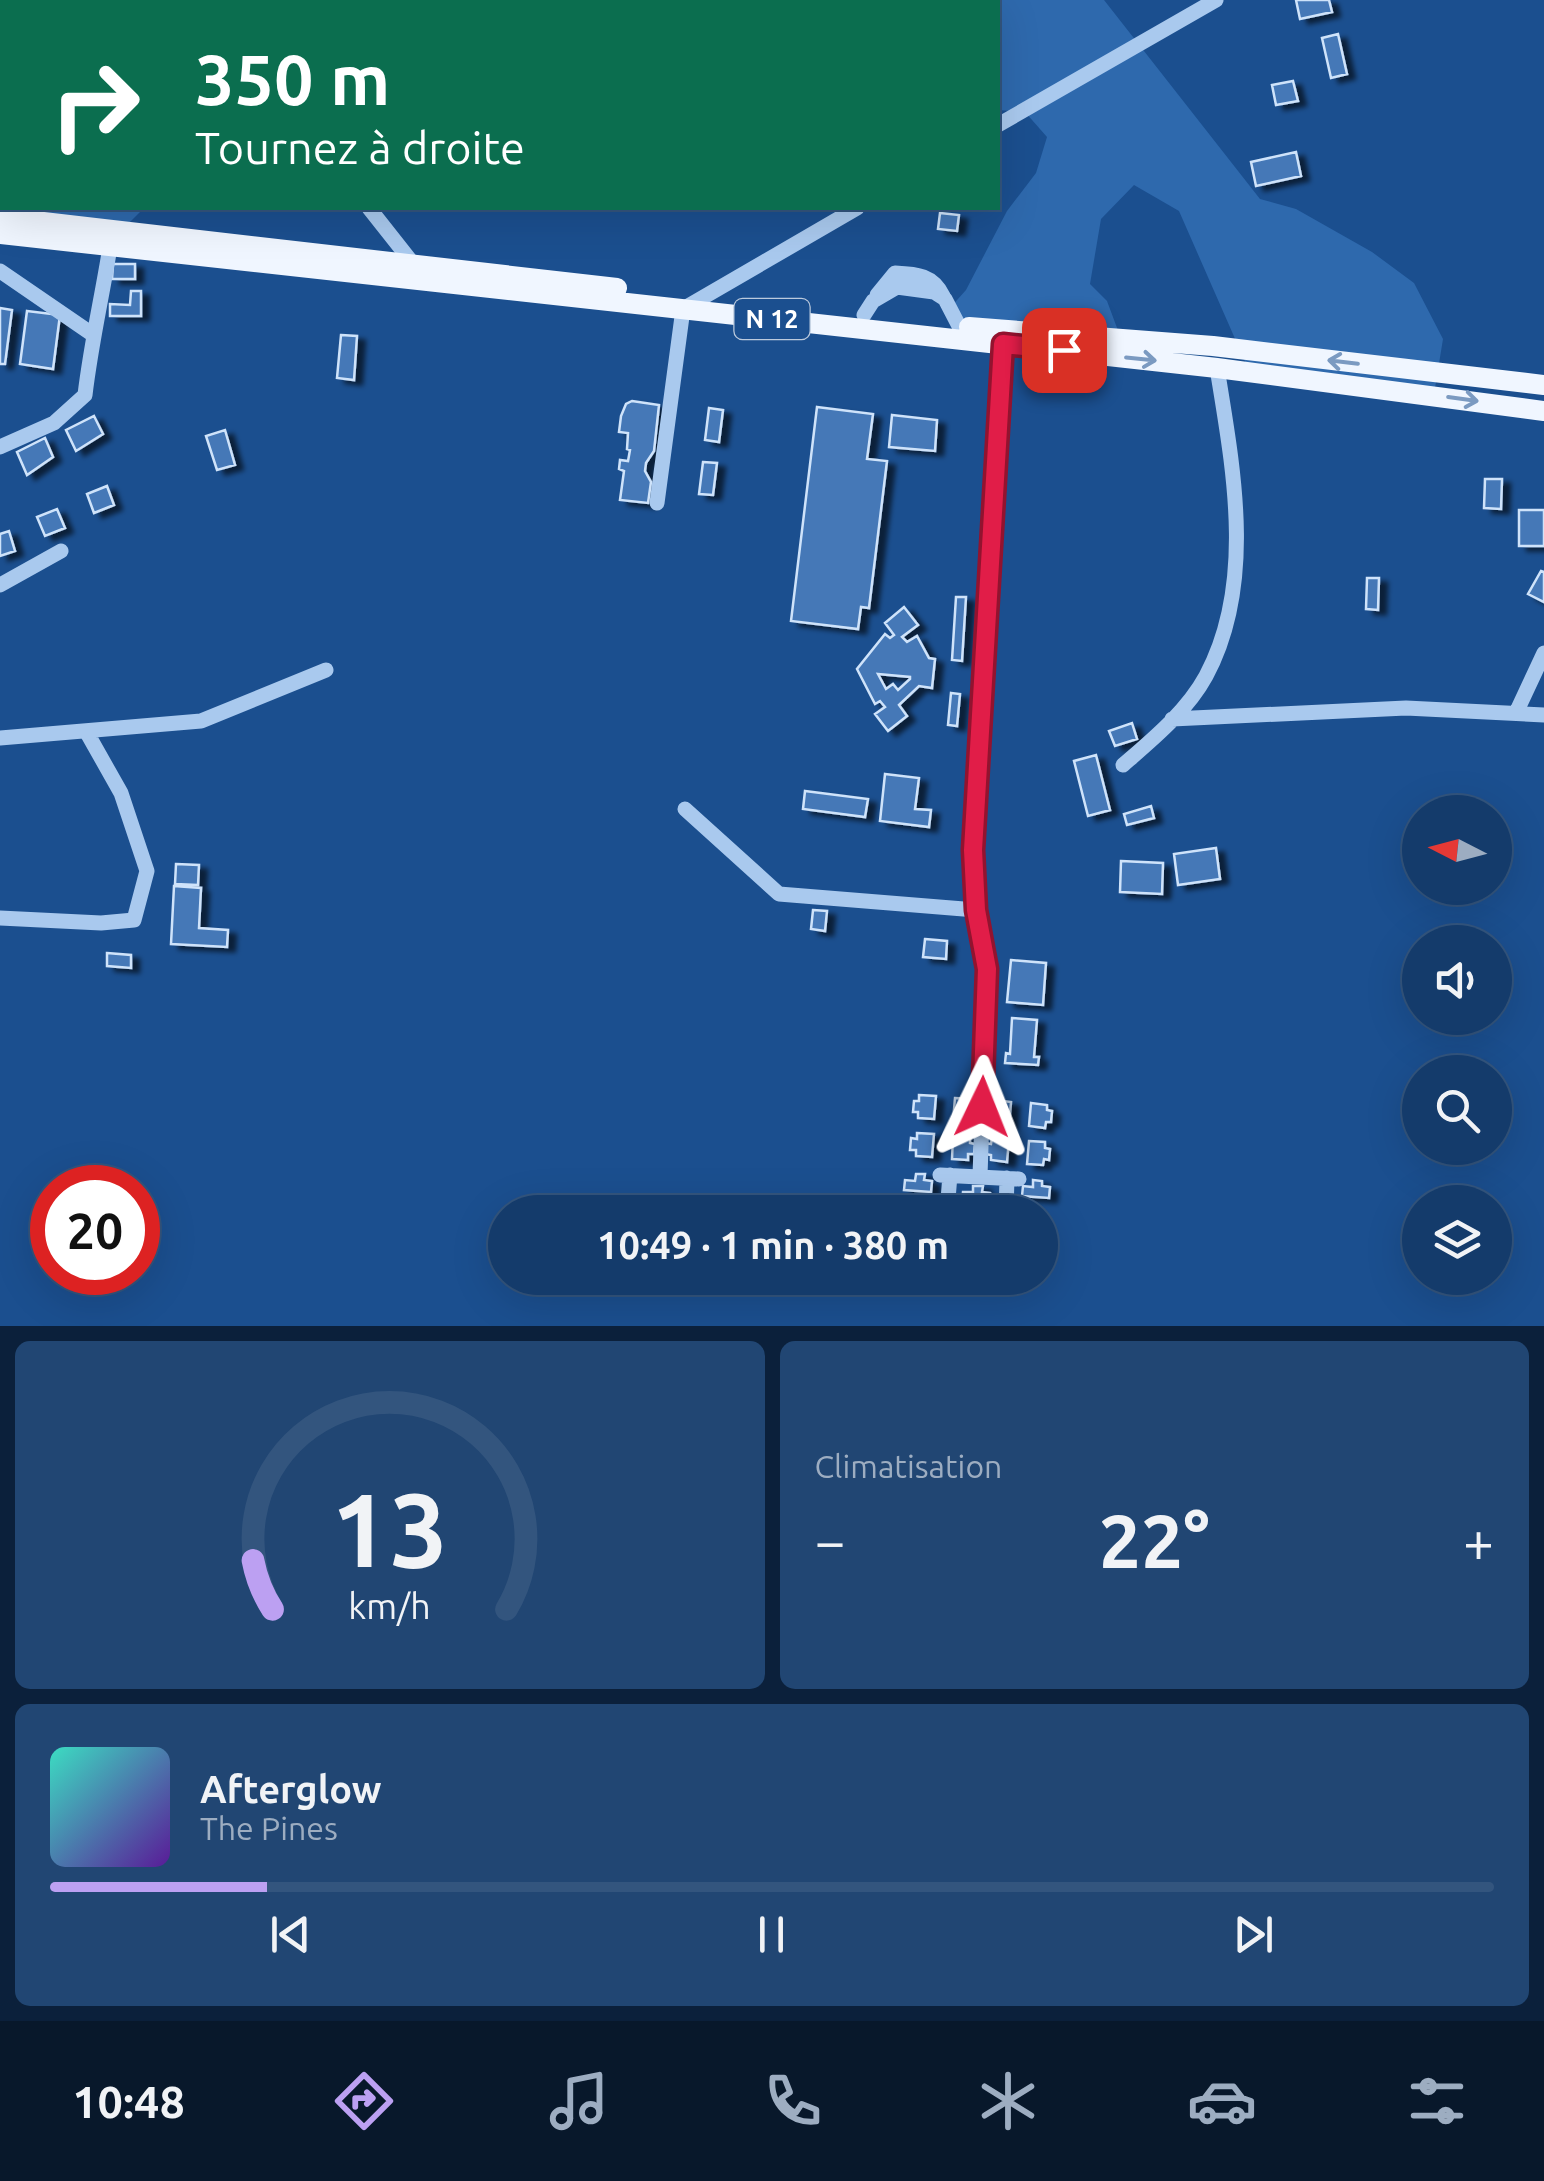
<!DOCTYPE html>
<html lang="fr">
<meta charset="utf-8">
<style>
:root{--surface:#143b6b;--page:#214673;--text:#f1f3f6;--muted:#9dadc1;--line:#33557e;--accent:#bca0f2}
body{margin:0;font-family:Ubuntu,sans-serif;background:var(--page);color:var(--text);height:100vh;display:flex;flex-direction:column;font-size:38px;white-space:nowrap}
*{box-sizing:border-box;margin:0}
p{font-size:32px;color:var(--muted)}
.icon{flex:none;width:55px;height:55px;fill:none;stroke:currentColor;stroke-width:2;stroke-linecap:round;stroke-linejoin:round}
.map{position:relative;height:1326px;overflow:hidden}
.side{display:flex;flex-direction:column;gap:15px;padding:15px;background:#0b203b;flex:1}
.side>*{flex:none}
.banner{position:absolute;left:0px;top:0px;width:1000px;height:210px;box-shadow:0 10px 40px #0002,0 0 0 2px var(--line);background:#0b6e4f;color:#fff;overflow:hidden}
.needle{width:65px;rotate:276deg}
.controls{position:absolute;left:1402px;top:795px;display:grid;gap:20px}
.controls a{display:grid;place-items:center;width:110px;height:110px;border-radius:50%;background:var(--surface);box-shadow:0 10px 40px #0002,0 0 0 2px var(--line);font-size:50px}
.speed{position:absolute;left:30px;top:1165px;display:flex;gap:20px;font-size:50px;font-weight:700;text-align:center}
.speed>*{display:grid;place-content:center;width:130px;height:130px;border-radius:50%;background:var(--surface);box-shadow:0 10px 40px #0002,0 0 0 2px var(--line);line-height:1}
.speed .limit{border:15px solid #d22;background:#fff;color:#111}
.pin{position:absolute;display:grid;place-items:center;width:85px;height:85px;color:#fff;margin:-42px;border-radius:20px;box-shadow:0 5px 15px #0006}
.me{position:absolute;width:110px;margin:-55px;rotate:2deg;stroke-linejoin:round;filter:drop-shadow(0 0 8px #0008)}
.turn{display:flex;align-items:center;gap:35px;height:210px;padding:0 30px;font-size:45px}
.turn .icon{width:130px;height:130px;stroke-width:2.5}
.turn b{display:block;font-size:70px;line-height:85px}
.big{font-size:75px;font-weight:700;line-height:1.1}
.side .widget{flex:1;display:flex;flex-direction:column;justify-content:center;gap:15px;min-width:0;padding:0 35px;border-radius:15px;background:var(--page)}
.side .dial{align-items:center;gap:0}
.dial svg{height:260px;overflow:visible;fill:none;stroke:var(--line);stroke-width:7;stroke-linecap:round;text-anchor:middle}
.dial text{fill:var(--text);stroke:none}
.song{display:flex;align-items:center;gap:30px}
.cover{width:120px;height:120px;border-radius:15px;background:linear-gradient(135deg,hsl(170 70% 55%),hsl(270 70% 35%))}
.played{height:10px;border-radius:5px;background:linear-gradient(90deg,var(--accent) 15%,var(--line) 15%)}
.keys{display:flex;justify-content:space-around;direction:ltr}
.heat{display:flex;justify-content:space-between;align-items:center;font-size:55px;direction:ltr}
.side .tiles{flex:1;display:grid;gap:15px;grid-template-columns:1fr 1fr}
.widget:last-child{grid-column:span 2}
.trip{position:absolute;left:488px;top:1195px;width:570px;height:100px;border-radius:50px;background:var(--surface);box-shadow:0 10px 40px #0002,0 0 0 2px var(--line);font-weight:700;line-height:100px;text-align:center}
.tab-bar{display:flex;height:160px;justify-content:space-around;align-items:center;background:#08182b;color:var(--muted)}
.tab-bar .icon{width:70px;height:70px}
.tab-bar .selected{color:var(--accent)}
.tab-bar b{font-size:45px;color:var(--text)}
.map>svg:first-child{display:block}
.green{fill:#2e69ad}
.building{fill:#4478b7;stroke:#cfe3fa;stroke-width:2.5;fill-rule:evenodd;filter:url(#shadow)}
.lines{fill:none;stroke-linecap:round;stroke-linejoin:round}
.minor{stroke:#a9c9ee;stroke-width:15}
.major{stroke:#f0f6ff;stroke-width:20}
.oneway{stroke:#7b9ac1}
.route-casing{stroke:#92132f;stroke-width:25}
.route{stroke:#e11d48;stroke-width:18}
.labels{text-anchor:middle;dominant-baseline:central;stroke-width:10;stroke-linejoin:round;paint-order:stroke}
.shield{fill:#1b4f8f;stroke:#bbcadd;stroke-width:2.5}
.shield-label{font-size:25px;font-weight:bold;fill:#fff}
</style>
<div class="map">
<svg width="1544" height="1326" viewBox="0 0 1544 1326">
<defs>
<filter id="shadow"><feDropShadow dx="8" dy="4.5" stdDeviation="2.5" flood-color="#0009"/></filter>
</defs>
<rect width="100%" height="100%" fill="#1b4f8f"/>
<path class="green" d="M987,0H1104L1260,199L1296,209L1372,252L1414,283L1443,339L1435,388L1247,366L1179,211L1134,185L1101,219L1090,284L1107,301L1126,352L961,333L949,309L966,290L1007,211L1036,173L1047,137L1025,112L998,110V2Z
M2,116V208H144L111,241L0,228Z"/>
<path class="building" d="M1296,0H1329L1332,12L1300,19Z
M1338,34L1347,74L1331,78L1322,38Z
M1293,81L1298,101L1276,105L1272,85Z
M1296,152L1301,176L1256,186L1251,162Z
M940,213L959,215L957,231L938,229Z
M113,264H135V279H112Z
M131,291H141V316H110V304L130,305Z
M0,308L12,310L5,364H0Z
M27,311L60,315L53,369L20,364Z
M341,335L357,336L354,380L337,378Z
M632,401L659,405L654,451L646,463L645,471L651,482L648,503L620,500L624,471L619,469L620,460L628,461L630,450L627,449L628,433L619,432L621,416L626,404Z
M817,407L873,414L867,459L887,461L869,608L861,607L858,629L791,621Z
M709,408L723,410L719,442L705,440Z
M892,415L937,420L935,451L889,447Z
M94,416L103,434L76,451L66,430Z
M225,430L235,465L217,470L206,436Z
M45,438L53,457L27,475L17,452Z
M703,462L717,463L713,495L699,494Z
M1485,479H1502L1501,509L1484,508Z
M107,486L114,505L94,513L87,494Z
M57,509L65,528L45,536L37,517Z
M1519,510H1544V546H1519Z
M9,531L15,551L0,556V534Z
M1541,571L1544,572V602L1528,594Z
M1367,578H1379L1378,610L1366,609Z
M956,597H966L962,661L952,660Z
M904,607L918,625L902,637L907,642L917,636L929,658L935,659L932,688L919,686L899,705L907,716L888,731L875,714L885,707L880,701L875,704L857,669L885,634L890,638L894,635L885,623ZM878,674L910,677V679L898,690L893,684L886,689Z
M951,693L960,694L957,726L948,725Z
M1132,723L1137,739L1115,746L1109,731Z
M1096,755L1110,810L1088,816L1074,761Z
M885,774L919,778L915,809L931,810L929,827L880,821Z
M805,791L868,799L865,817L803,809Z
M1151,806L1154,818L1127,825L1124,814Z
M1216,848L1220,879L1178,885L1174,854Z
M1121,861L1163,863L1162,894L1120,892Z
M176,864L199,865L198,885L175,884Z
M174,886L201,888L199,928L228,930L227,947L171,944Z
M813,910L827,911L825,931L811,929Z
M925,939L947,941L946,959L923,957Z
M107,953L131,955V968L107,966Z
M1011,960L1046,963L1043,1005L1007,1002Z
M1012,1018L1037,1020L1034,1057H1039L1038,1065L1005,1063L1006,1053L1010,1054Z
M1476,1060L1478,1072H1445L1444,1064Z
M919,1095L936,1096L934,1119L918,1118V1112H913L914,1101H919Z
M955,1098L971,1099V1105H976L975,1117L970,1116L969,1122L953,1121Z
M995,1100L1011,1102L1009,1125L993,1123L994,1118L988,1117L989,1106L994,1107Z
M1031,1103L1047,1105V1110L1052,1111L1051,1122H1046L1045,1128L1029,1126Z
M917,1133L934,1134L932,1157L916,1156V1150H910L911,1138L917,1139Z
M953,1136L970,1137V1143L975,1144L974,1154H968V1160L952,1159Z
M992,1138L1009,1139L1007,1162L991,1160V1155L985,1154L986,1143L991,1144Z
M1029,1141L1045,1142V1148L1050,1149L1049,1160L1044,1159L1043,1165L1027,1164Z
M916,1174H925L924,1180L932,1181L931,1192L904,1190L905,1180L915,1181Z
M1033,1180L1042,1181V1186L1050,1187L1049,1198L1022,1196L1023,1186L1033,1187Z
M973,1186H983L982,1192L990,1193L989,1204L962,1202L963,1192H973Z"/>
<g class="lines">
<path class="minor" d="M220,0L221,2
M998,125L1216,0
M369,208L418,270
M0,271L92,334
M877,295L895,273C917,274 933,275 943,296
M864,315L873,301L897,287L934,292L945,299L959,326
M0,447L54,423L85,395C91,344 102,297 110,247
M657,503L683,309L857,208
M0,585L61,551
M1516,713L1544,653
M1172,719L1406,708L1544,715
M0,738L201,721L326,670
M1123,765C1153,739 1187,711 1206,676C1256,583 1233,467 1217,368
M685,809L779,894L976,910
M0,918L101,923L134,920L147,871L121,793L86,731
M940,1175L1019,1179
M980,1176L987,969L976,910L973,850L1003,343
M947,1212L950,1175
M1006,1212L1007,1178
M1040,1241H1045"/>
<path class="major" d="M0,217L617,288
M0,234L1217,368L1544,411
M969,327L1213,346L1544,385"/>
</g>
<defs><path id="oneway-shaft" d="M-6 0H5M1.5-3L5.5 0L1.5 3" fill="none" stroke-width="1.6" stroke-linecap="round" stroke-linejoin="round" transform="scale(2.5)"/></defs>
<g class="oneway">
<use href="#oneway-shaft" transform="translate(1141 359) rotate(6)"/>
<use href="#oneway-shaft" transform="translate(1343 362) rotate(-173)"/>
<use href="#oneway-shaft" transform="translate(1463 399) rotate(8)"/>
</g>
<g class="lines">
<g class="route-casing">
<path id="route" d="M982,1107L987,969L976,910L973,850L1003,344L1064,350"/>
</g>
<use href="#route" class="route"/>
</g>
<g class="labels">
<rect class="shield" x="734.5" y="299" width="75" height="40" rx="8"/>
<g class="shield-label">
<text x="772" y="319">N 12</text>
</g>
</g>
</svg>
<div class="controls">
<a><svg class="needle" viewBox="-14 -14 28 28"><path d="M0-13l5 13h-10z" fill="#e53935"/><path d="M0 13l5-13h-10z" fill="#9dadc1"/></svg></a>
<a><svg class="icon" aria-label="sound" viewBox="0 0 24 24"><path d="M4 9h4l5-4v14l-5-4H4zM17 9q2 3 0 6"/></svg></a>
<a><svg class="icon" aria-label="search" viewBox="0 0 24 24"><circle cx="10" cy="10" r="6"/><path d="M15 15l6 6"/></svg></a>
<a><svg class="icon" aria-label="layers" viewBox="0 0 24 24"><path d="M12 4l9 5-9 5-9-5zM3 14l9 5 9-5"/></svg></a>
</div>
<div class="speed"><div class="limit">20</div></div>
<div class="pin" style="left:1064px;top:350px;background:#d93025"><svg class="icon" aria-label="arrive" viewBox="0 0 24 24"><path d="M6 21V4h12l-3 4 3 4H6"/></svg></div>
<svg class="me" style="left:982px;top:1107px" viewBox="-20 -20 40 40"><path d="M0-17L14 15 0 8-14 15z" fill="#e11d48" stroke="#fff" stroke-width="4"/></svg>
<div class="trip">10:49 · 1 min · 380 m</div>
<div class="banner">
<div class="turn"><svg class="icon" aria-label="right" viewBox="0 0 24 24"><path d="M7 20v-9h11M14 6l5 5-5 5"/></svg><div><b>350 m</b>Tournez à droite</div></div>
</div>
</div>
<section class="side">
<div class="tiles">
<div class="widget dial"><svg viewBox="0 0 100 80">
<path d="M14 69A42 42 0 1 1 86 69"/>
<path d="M14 69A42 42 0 0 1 8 54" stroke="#bca0f2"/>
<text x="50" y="56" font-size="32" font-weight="700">13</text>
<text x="50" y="72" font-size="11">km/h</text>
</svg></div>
<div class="widget"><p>Climatisation</p>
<div class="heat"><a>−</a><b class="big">22°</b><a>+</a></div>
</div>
<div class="widget">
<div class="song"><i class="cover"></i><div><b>Afterglow</b><p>The Pines</p></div></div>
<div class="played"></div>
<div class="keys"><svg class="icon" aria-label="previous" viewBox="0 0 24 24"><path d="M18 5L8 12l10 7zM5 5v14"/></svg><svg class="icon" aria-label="pause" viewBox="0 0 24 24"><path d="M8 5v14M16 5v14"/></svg><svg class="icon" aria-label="next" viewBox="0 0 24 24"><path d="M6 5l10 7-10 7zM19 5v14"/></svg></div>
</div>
</div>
</section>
<nav class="tab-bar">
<b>10:48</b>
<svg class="icon selected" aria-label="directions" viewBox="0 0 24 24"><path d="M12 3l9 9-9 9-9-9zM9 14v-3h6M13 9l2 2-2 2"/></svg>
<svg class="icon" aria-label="music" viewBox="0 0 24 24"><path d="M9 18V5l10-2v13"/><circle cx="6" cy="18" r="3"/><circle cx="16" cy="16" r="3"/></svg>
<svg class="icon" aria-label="phone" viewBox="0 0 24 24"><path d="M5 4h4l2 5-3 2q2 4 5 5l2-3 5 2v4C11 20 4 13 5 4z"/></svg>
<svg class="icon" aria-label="climate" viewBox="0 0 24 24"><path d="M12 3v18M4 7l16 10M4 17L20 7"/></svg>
<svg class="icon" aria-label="car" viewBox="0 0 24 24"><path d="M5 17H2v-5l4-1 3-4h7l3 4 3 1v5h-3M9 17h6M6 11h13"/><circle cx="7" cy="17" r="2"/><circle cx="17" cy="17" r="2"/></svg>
<svg class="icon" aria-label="filters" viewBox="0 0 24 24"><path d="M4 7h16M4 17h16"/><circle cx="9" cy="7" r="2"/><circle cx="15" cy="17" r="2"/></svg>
</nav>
